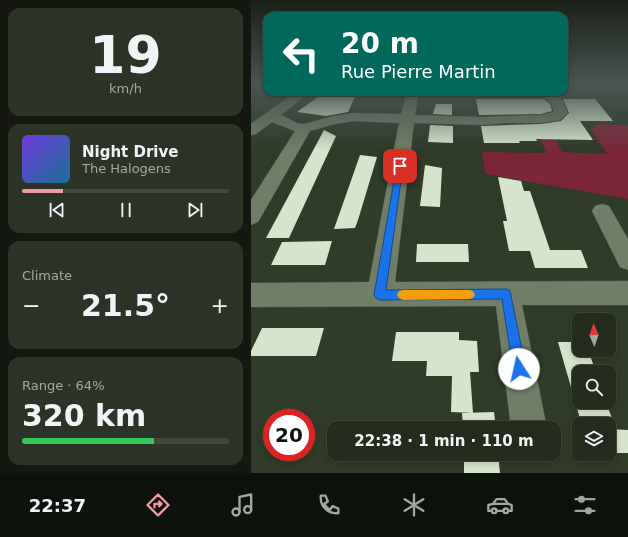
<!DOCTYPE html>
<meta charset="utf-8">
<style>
:root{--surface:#242c1e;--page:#2c3427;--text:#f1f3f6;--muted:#a3a7a4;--line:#41483c;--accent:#f49aa6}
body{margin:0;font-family:"DejaVu Sans",sans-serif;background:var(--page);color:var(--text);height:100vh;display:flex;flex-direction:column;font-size:15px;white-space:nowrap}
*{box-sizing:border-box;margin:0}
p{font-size:13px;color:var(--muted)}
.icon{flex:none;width:22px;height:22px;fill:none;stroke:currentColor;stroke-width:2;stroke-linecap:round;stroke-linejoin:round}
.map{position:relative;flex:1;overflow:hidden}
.sheet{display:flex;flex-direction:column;gap:8px;padding:8px;background:#141810;width:251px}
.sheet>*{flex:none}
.banner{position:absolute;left:12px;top:12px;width:305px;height:84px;border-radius:12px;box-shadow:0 2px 6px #0003,0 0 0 1px var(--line);background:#00695c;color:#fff;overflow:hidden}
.needle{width:26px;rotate:358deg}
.controls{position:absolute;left:321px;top:313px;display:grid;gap:8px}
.controls a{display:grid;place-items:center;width:44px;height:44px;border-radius:8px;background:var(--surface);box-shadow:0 2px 6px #0003,0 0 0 1px var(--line);font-size:20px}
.speed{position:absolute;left:12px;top:409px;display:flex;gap:8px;font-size:20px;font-weight:700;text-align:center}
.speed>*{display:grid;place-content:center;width:52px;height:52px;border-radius:50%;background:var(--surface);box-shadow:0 2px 6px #0003,0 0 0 1px var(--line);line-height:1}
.speed .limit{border:6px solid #d22;background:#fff;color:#111}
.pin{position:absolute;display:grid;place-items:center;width:34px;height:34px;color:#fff;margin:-17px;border-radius:8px;box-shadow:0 2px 6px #0006}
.me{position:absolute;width:44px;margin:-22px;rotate:350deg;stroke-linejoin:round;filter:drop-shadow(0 0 3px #0008)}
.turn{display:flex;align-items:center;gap:14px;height:84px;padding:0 12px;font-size:18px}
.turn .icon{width:52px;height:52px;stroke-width:2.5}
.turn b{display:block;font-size:28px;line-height:34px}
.big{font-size:30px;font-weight:700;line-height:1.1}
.sheet .tile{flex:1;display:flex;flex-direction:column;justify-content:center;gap:6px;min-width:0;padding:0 14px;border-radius:12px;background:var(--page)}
.sheet .dial{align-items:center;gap:0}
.dial b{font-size:52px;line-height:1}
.song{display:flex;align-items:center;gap:12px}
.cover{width:48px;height:48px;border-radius:6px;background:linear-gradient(135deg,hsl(260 70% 55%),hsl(200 70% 35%))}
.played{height:4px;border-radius:2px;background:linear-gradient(90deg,var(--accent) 20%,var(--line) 20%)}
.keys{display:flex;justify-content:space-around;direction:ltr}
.heat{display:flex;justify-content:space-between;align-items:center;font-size:22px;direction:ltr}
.charge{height:6px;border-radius:3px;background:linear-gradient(90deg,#34c759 64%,var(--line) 0)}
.trip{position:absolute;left:76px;top:421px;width:234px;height:40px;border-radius:12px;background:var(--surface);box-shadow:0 2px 6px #0003,0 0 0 1px var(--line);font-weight:700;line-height:40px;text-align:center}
.tabs{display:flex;height:64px;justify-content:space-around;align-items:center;background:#0e120c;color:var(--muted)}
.tabs .icon{width:28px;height:28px}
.tabs .current{color:var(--accent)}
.tabs b{font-size:18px;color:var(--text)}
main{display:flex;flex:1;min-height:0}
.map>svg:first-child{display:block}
.green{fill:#7b2739}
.building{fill:#d6e4cc}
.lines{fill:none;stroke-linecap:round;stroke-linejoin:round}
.minor-casing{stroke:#4d5746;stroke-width:1}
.minor{fill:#707d67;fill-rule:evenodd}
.route{fill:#1a73e8;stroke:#114b97}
.slow{fill:#f59e0b}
</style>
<main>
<section class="sheet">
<div class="tile dial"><b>19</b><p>km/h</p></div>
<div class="tile">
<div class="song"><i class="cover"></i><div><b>Night Drive</b><p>The Halogens</p></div></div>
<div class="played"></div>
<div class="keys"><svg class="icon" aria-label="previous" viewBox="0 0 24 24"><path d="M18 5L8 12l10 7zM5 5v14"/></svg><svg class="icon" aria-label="pause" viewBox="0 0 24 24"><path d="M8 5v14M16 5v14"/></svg><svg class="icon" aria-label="next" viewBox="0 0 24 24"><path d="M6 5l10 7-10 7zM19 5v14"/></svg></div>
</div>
<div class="tile"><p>Climate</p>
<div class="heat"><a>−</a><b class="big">21.5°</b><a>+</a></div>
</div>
<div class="tile"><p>Range · 64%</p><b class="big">320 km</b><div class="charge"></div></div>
</section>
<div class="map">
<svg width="377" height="473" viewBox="0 0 377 473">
<rect width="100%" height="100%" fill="#303b28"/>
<path class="green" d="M283,123H297L311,152L356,154L340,130L346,124L377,125V199L234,174L231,152L295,153Z"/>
<path class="building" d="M67,97H104L97,112L75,116L46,112Z
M225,99H293L299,104L301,111L290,114L228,115Z
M312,99H344L362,121H329L342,140L285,139L286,141H268L269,143H233L230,126L290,124L310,121L318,113Z
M185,104H201V115L182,114Z
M179,125L202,126V143L177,142Z
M73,130L85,136L38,238H15Z
M109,155L126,157L107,220L104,228L83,229Z
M174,165L191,168L189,207L169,206Z
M247,177L270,181L273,191H279L299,250H330L337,268H284L279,251H258L252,221H256Z
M81,241L74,265H20L31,242Z
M166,244H217L218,262H165Z
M11,328H73L65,356H0V351Z
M145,332H208V340L226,341L228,372H219L222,413L200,412L201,376H175L176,361H141Z
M307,342H328V350H337L345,372H328V402H355L363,424H342L341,422H330Z
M243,412L245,428H212L211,413Z
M358,429L377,430V453H358Z
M213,454H247L249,473H213Z"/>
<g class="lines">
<g class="minor-casing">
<path id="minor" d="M45,92H59L30,115L46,123L53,124L83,116L103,113L150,114L156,92H168L164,115L230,117L290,115L303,112L300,103L286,92H301L311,100L317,113L309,120L290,123H254L230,125L163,123L144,282L377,281V305H271L296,428H260L245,306L0,307V283L118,282L148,123L103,121L84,124L59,131L7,222L0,225V200L44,131L21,122L5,134L0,135V124Z
M351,204L358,206L377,239V270L369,267L341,211L344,206Z"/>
</g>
<use href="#minor" class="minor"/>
</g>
<linearGradient id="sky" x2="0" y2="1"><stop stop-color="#1a2016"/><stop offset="0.56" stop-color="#485553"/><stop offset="1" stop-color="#485553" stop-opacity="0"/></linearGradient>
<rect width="377" height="150" fill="url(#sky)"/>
<path class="route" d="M146,164H151L152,166L135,290L256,289L259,291L275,369L273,373L268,375L264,373L262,369L251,299L129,300L125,298L123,295Z"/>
<path class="slow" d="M152,290H218L222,291L224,295L222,298L218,299L152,300L148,298L146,295L148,291Z"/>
</svg>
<div class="controls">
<a><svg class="needle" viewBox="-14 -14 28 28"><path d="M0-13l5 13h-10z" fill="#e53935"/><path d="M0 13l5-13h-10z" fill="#a3a7a4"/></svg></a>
<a><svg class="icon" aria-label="search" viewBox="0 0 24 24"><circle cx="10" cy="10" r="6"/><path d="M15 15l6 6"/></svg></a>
<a><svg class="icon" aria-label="layers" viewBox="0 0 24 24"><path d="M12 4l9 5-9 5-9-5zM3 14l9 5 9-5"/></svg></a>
</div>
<div class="speed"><div class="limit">20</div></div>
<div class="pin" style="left:149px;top:166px;background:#d93025"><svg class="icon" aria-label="arrive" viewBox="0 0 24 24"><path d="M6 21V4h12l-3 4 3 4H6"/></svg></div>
<svg class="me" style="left:268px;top:369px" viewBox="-20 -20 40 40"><circle r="19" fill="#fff"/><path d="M0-13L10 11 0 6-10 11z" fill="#1a73e8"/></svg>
<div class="trip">22:38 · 1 min · 110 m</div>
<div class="banner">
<div class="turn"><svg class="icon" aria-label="left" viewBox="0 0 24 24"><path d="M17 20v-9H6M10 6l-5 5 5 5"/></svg><div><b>20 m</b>Rue Pierre Martin</div></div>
</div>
</div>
</main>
<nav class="tabs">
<b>22:37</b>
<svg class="icon current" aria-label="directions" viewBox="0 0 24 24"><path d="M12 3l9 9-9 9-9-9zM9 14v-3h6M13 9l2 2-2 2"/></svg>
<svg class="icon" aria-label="music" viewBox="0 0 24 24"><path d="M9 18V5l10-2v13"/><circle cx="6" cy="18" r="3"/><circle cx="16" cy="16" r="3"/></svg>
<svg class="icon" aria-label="phone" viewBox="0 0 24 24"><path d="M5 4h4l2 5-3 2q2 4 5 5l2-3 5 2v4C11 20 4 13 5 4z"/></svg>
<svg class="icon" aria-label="climate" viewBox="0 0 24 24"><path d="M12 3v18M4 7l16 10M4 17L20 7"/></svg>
<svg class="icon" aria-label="car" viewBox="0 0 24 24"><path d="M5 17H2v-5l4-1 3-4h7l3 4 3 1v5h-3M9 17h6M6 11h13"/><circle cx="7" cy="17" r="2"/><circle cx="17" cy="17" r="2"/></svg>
<svg class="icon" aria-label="filters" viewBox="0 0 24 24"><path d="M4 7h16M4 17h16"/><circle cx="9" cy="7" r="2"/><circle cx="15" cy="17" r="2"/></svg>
</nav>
